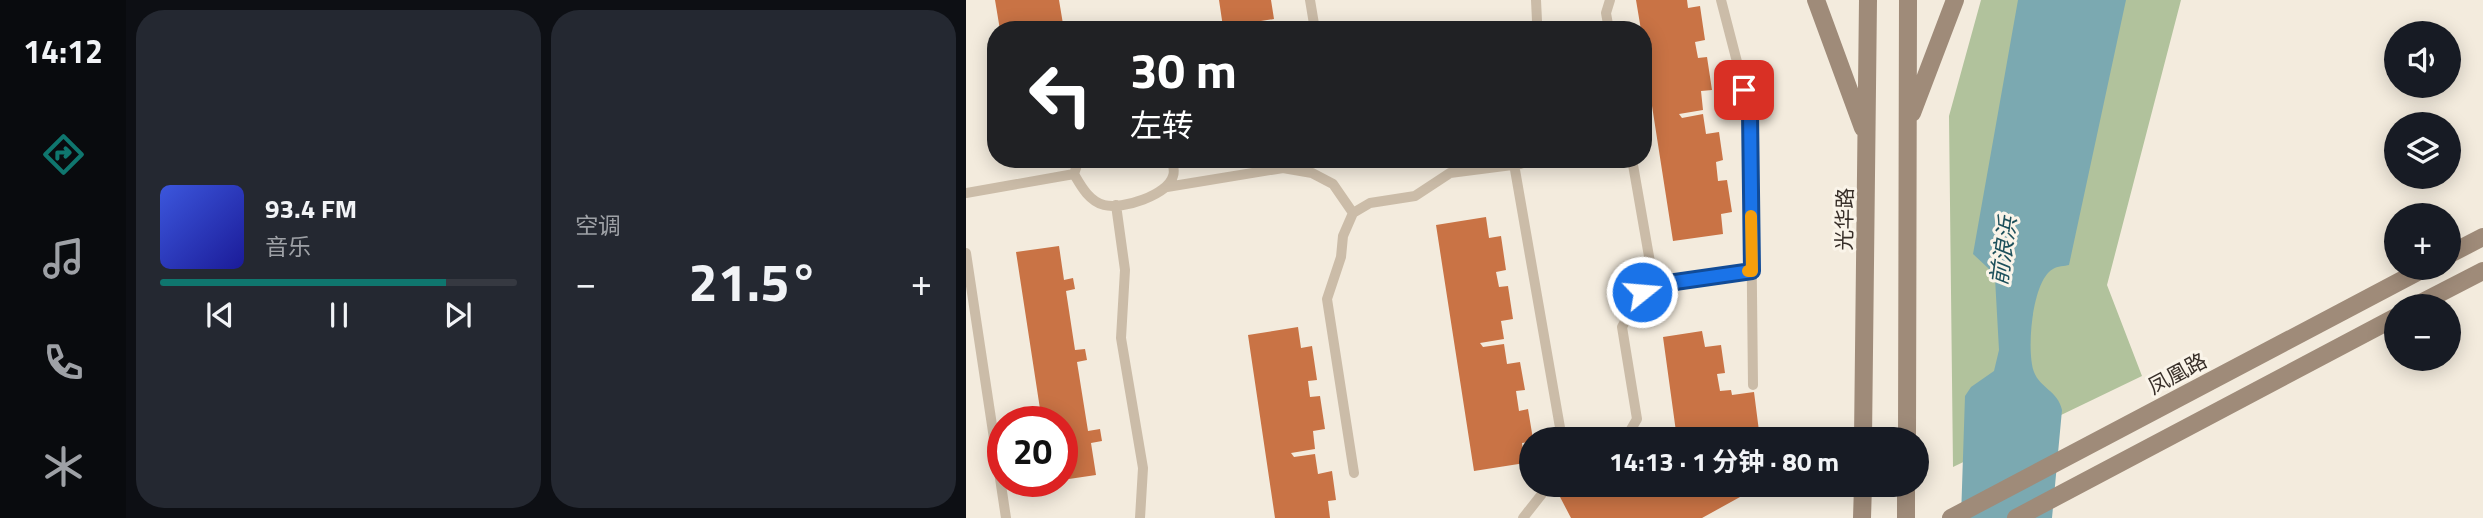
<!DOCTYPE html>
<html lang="zh">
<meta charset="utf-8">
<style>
:root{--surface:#171b24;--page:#242831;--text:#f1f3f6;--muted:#9ea1a6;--line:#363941;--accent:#0f766e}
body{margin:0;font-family:"Titillium Web","Noto Sans SC",sans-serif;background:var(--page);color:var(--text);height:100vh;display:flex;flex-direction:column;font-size:26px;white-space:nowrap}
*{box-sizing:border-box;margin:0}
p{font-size:23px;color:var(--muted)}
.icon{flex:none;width:38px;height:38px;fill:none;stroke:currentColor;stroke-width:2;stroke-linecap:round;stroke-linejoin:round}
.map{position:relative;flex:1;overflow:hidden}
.side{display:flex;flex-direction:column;gap:10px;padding:10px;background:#0d0f14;width:840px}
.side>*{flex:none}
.hud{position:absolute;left:21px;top:21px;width:665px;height:147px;border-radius:28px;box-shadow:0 4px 18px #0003;background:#202124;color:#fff;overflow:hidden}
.buttons{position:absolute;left:1418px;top:21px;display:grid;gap:14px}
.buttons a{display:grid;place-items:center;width:77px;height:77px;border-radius:50%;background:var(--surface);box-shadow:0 4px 18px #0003;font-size:35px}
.speed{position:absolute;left:21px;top:406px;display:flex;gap:14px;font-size:35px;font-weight:700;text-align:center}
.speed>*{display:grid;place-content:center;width:91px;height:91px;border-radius:50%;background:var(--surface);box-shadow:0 4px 18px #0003;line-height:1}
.speed .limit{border:10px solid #d22;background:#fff;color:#111}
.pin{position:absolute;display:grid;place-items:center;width:60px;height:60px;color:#fff;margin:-30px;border-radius:14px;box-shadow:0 4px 10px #0006}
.me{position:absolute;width:77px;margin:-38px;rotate:73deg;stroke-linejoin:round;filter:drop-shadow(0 0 5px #0008)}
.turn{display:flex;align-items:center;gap:24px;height:147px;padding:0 28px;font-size:32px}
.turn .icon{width:91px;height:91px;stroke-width:2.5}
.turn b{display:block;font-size:49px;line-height:60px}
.big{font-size:52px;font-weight:700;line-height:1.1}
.side .tile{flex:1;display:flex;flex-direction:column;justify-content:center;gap:10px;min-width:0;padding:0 24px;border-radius:28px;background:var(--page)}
.song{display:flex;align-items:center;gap:21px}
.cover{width:84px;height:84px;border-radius:10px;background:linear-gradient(135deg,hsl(230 70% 55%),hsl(240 70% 35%))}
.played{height:7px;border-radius:4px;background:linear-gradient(90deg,var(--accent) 80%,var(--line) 80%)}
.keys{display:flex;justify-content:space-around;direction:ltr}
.heat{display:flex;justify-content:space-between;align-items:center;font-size:38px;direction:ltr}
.side .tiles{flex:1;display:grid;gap:10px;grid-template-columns:repeat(2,1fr)}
.trip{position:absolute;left:553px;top:427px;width:410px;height:70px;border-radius:35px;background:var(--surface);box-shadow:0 4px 18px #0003;font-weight:700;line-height:70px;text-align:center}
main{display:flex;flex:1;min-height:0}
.dock{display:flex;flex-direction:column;width:126px;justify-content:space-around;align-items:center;background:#090b0e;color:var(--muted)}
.dock .icon{width:49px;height:49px}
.dock .on{color:var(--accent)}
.dock b{font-size:32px;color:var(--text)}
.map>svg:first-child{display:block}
.green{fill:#b1c29c}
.water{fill:#7ba9b1}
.building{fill:#c97345}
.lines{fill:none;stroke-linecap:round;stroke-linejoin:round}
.lane{stroke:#cbbca8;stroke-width:10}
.secondary{stroke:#9f8b79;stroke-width:18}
.route-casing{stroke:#114b97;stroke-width:18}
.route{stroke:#1a73e8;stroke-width:12}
.slow{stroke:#f59e0b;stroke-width:12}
.labels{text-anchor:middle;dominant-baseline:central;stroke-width:6;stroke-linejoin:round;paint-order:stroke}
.street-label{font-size:21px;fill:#382f29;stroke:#faf4e9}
.water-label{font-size:23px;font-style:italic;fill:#1d505b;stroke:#faf4e9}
</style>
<main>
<nav class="dock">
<b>14:12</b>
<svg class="icon on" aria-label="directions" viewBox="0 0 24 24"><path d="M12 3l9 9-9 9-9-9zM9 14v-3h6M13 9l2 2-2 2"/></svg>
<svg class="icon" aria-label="music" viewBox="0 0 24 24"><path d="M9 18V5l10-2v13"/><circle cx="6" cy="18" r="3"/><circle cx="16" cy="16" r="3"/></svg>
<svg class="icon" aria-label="phone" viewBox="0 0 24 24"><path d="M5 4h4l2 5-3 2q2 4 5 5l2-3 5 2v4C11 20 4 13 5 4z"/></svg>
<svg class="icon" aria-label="climate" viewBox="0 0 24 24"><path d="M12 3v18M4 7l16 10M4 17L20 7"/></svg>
</nav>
<section class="side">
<div class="tiles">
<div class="tile">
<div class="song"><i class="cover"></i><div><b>93.4 FM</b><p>音乐</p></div></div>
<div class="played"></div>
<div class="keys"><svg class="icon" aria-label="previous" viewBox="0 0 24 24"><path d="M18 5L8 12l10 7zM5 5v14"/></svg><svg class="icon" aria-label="pause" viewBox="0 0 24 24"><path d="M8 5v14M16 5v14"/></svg><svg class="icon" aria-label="next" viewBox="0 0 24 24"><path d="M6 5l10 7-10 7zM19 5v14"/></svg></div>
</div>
<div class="tile"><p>空调</p>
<div class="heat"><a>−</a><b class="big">21.5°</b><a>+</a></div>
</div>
</div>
</section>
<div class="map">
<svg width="1517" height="518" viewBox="0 0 1517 518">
<rect width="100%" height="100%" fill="#f3ebdd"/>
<path class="green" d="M1015,0H1215L1141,285L1176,376L987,467L983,116Z"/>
<path class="water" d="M1052,0H1160L1103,265C1099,266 1091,266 1087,269C1066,280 1060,351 1068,372C1074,388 1092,391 1096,410L1086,518H995L999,396L1005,387L1028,371L1033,350L1029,278L1022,268L1007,254Z"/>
<path class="building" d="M29,0H93L98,30H34Z
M253,0H305L308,19L257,27Z
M670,0H721L722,8L734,6L739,40L729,42L732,58L741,57L746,90L735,91L737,110L713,114L716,118L737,114L740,134L753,132L757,160L750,162L752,181L761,180L766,212L755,214L757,234L707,241L677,48V30H675Z
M520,217L523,238L535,236L540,270L530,272L533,287L542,286L547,319L535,321L538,339L514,343L517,347L538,344L541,364L554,362L559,390L550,391L553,411L562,409L567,439L565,442L556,443L559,463L508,471L470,225Z
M93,246L98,280L107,278L109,289L100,291L109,350L119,349L121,360L111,362L122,431L134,429L136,441L125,443L130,475L96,480V422H76L50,252Z
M332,327L335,348L346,346L351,380L342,381L344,397L354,396L359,429L347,431L349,449L325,453L328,457L349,454L352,474L366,471L370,500L362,501L364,518H309L282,335Z
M736,331L739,347L755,345L759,373L751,374L754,391L765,390L766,395L788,392L794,439H711L697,337Z
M610,485H667L671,491L682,485H780L774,497L736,518H605L593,495Z"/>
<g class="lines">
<path class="lane" d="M344,0L349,30
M755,0L784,112L787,385
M568,30L571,21L570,0
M643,30L640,13L644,0
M113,159L108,174C115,186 123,201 138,205C156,210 202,195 207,176C209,171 207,164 206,159
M666,159L688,285
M548,164L596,439
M201,187L317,168L346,173L367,184L387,213
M0,193L108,174
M150,205L159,270L155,338L177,468L174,518
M0,253L40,518
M657,439L660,438L671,419L656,327L676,292L688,285L786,271
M388,473L361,299L375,257L377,236L387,213L404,203L449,196L484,173L554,164L568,159
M557,518L583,485"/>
<path class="secondary" d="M850,0L897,128
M946,113L989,0
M1482,255L1517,237
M1449,306L1517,271
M897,439L902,0
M941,439L942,0
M896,518L897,485
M940,518V485
M985,518L1459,268
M1050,518L1430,317"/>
</g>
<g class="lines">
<g class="route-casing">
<path id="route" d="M676,292L688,285L786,271L784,112L778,90"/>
</g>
<use href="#route" class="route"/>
<path class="slow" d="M782,271H786L785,216"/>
</g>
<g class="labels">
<g class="street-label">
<text transform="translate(878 219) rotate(-89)">光华路</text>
<text transform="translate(1211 373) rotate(-28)">凤凰路</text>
</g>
<g class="water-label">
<text transform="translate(1037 251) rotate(-82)">前浪浜</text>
</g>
</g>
</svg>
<div class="buttons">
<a><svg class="icon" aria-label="sound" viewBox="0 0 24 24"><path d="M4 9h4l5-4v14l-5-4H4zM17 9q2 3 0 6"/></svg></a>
<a><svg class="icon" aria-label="layers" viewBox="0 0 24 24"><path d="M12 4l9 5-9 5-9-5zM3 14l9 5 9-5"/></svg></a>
<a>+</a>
<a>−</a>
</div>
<div class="speed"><div class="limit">20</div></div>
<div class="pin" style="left:778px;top:90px;background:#d93025"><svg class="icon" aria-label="arrive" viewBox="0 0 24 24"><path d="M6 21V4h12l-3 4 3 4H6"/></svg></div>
<svg class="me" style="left:676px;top:292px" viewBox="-20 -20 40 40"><circle r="17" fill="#1a73e8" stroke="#fff" stroke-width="3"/><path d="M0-11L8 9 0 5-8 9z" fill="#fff"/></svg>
<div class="trip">14:13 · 1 分钟 · 80 m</div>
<div class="hud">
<div class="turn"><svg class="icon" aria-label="left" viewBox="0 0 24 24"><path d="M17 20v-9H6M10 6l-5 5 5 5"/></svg><div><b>30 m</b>左转</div></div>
</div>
</div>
</main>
